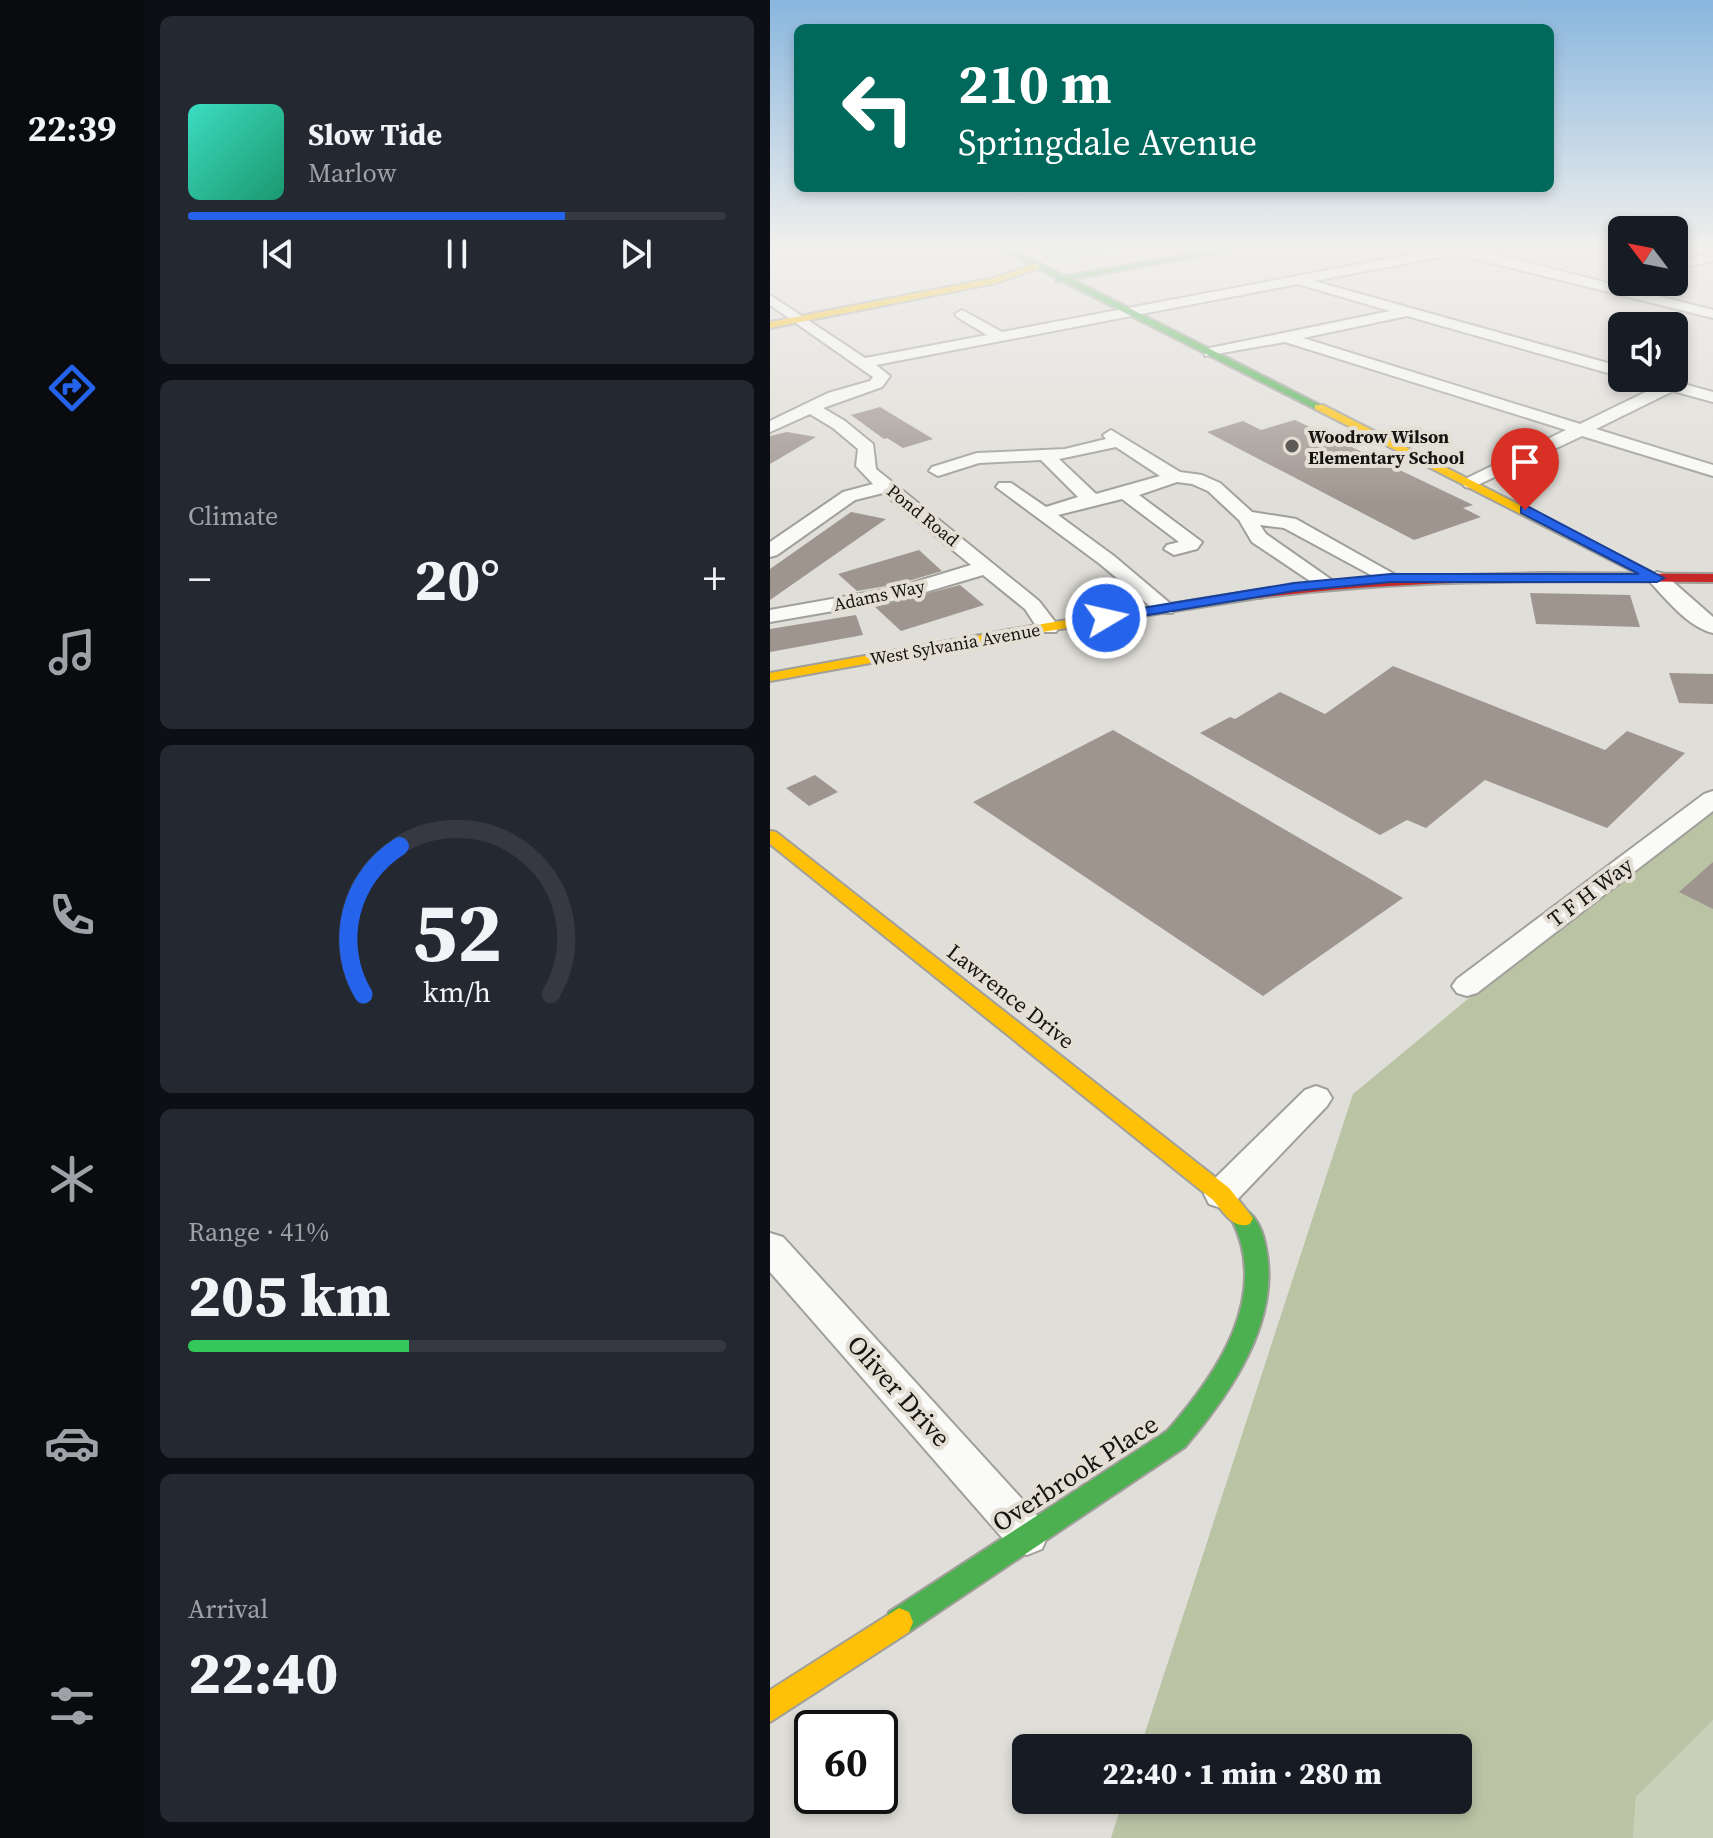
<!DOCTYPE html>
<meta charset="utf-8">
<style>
:root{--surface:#171b24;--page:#242831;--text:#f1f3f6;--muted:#9ea1a6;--line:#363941;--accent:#2563eb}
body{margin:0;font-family:"Source Serif 4",serif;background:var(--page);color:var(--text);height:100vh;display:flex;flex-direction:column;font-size:30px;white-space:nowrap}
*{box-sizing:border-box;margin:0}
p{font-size:26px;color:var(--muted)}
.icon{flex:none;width:44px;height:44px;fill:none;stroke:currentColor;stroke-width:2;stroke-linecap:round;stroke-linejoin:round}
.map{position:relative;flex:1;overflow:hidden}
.drawer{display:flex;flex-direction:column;gap:16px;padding:16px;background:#0d0f14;width:626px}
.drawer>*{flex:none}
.hud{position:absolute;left:24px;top:24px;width:760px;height:168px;border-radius:12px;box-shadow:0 4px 12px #0003;background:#00695c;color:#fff;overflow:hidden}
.needle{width:52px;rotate:302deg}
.buttons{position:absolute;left:838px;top:216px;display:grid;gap:16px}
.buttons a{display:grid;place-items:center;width:80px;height:80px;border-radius:12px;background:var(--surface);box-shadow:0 4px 12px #0003;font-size:40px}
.speed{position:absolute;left:24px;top:1710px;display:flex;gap:16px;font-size:40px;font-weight:700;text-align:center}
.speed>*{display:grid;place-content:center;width:104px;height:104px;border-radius:50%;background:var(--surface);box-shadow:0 4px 12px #0003;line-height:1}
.speed .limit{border:4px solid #111;border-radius:12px;background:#fff;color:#111}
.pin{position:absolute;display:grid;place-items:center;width:68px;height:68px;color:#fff;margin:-82px -34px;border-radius:50% 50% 50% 0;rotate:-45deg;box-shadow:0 0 8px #0007}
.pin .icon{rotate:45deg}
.me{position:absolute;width:88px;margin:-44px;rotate:81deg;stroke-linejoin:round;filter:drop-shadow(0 0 6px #0008)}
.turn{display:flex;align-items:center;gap:28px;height:168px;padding:0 32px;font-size:36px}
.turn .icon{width:104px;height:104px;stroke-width:2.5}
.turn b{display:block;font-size:56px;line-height:68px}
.big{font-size:60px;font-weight:800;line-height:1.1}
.drawer .tile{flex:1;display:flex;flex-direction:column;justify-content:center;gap:12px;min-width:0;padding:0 28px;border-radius:12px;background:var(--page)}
.drawer .dial{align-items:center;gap:0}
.dial svg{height:208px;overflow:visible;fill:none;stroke:var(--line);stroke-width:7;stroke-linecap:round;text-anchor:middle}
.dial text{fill:var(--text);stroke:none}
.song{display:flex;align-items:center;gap:24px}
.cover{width:96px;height:96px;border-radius:12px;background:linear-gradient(135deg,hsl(170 70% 55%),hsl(160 70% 35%))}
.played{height:8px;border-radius:4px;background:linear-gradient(90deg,var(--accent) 70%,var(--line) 70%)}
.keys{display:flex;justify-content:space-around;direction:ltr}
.heat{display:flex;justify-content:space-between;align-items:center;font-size:44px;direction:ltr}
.charge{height:12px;border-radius:6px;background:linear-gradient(90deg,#34c759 41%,var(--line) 0)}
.trip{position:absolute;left:242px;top:1734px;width:460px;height:80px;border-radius:12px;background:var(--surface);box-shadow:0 4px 12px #0003;font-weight:800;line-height:80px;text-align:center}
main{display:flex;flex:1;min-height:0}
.tab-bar{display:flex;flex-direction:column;width:144px;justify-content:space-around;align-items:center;background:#090b0e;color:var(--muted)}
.tab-bar .icon{width:56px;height:56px}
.tab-bar .on{color:var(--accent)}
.tab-bar b{font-size:36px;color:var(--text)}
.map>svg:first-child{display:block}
.green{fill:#c9d0b8}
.forest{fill:#bbc3a5}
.water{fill:#9bbad0}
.building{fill:#9f958f}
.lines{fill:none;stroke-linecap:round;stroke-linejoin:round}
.street-casing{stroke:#a19f9a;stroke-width:4}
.fast-casing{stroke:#a19f9a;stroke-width:4}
.slow-casing{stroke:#a19f9a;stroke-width:4}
.jam-casing{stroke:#a19f9a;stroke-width:4}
.street{fill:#fafaf9;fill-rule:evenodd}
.fast{fill:#4caf50;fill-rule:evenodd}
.slow{fill:#ffc107;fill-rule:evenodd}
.jam{fill:#c62828;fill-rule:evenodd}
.route{fill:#2563eb;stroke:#184099;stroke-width:2}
.poi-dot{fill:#5d5b57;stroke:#e4dfd5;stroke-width:3}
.labels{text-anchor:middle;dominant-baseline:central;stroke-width:8;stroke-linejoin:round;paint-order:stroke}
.far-poi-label{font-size:18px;font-weight:bold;fill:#161411;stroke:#e4dfd5;text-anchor:start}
.far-street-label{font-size:18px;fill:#161411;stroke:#e4dfd5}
.street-label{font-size:22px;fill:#161411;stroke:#e4dfd5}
.near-street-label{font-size:26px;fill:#161411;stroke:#e4dfd5}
</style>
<main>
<nav class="tab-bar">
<b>22:39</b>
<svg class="icon on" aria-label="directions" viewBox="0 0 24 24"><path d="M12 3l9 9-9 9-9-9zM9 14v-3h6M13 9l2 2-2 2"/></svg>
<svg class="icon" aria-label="music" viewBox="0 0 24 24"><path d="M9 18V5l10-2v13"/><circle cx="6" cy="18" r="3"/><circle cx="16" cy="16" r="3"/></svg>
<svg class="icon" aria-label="phone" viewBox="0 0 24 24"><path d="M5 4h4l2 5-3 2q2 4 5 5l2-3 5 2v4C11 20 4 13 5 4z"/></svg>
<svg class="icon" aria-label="climate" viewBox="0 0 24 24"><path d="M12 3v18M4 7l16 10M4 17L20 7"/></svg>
<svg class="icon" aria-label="car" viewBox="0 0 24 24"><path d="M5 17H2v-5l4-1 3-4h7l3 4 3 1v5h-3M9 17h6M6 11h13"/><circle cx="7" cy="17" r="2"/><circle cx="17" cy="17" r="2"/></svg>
<svg class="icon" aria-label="filters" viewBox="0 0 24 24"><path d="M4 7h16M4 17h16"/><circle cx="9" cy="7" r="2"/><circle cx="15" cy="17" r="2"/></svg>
</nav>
<section class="drawer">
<div class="tile">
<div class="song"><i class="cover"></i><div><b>Slow Tide</b><p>Marlow</p></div></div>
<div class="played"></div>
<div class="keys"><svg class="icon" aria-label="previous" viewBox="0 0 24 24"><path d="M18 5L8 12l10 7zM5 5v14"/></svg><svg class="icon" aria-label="pause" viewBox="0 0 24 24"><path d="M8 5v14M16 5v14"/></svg><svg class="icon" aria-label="next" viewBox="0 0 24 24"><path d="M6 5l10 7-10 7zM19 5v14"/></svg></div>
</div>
<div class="tile"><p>Climate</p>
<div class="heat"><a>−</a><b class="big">20°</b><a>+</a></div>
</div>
<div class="tile dial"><svg viewBox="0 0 100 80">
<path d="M14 69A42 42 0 1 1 86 69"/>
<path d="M14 69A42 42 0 0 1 28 12" stroke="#2563eb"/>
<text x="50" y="56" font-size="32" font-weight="700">52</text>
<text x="50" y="72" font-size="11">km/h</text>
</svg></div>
<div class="tile"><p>Range · 41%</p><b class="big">205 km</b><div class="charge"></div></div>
<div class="tile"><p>Arrival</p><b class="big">22:40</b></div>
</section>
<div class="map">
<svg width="943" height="1838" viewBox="0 0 943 1838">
<rect width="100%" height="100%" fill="#e0ded8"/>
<path class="green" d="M943,1720V1838H863L866,1797Z"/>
<path class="forest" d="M943,809V1720L866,1797L863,1838H341L353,1800H688V1748H370L583,1094L762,946Z"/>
<path class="water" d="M277,248H366L285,262L264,251Z"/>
<path class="building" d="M110,407L163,439L133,448L117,438L114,439L81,415Z
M525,420L703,505L693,508L711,517L644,540L437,432L473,421L491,430Z
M17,432L46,437L0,464V436Z
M81,512L116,519L0,600V569Z
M149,550L172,571L128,584L87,591L68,574Z
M190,585L214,605L131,631L105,607Z
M760,593L860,595L870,627L766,624Z
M86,615L93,635L0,652V629Z
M623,666L835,750L857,731L915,753L837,828L715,780L656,828L637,820L610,835L430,733L460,717L465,719L510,692L555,714Z
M899,673L943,674V704L909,703Z
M343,730L633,898L493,996L203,802Z
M45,775L68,792L39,806L16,788Z
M943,862V909L909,892Z"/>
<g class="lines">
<g class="street-casing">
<path id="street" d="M674,248H701L943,310V318L685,254L544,281L852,367V377L637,316L533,338L810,424L888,386L876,383V378H892L943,392V402L903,391L826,429L943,465V476L812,436L701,488L695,487L692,483L695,479L796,430L515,342L435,356V350L440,348L620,311L528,284L106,365L120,376L112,387L53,408L75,421L103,444L106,469L269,601L289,627L286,632H270L255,609L213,575L132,599L0,622V610L129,587L201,565L113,493L85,500L7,555L0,557V542L73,492L103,484L86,466L88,449L63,428L40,414L0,432V421L58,393L100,381L103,377L0,305V295L95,358L217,335L187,317L185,314L192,310L232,332Z
M943,253V261L904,269V261Z
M341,430L410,472L432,475L450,483L482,512L526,519L631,578L621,584L614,582L514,528L490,525L496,534L566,583L563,587H549L482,542L469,520L438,491L422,484L407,482L369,495L432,542L427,549L404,555L394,549L397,545L409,542L352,499L288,515L344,556L402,605L405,609L402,613H388L330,564L226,487L229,483H241L276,507L308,497L271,460L209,463L168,476L159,471L162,467L207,453L295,449L336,439L333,435ZM346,447L390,476L326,494L289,459Z
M887,572L894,574L943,617V633C918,627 897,600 880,582L877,578Z
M943,791V811L707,993L697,996L687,993L682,986L687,979L934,794Z
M546,1086L557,1090L562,1098L557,1106L463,1204L451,1208L439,1204L434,1194L439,1184L535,1090Z
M0,1233L13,1237L272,1521L278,1535L272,1549L257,1555L242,1549L0,1272Z"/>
</g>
<g class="fast-casing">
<path id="fast" d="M229,248H240L294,276L456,248H475L302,279L554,407L545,409L292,281H286V278Z
M472,1209C485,1213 492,1229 495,1243C513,1319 461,1393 415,1447L139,1632L129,1636L119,1632L115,1622L119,1612L397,1431C448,1373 501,1295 461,1218L464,1212Z"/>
</g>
<g class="slow-casing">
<path id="slow" d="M267,263L270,268L226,283L0,328V322L224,278Z
M545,405H553L893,578L882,581L545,409Z
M489,590L496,594L494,597L278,631L0,681V673L278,623Z
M0,831L6,832L459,1188L483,1218L480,1224C463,1230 454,1212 443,1200L0,844Z
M129,1608L139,1612L143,1622L139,1632L0,1722V1690Z"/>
</g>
<g class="jam-casing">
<path id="jam" d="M773,573L943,574V582C791,581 640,578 489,598L482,594L489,590L602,577Z"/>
</g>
<use href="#street" class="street"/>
<use href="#fast" class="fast"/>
<use href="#slow" class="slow"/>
<use href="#jam" class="jam"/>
</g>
<linearGradient id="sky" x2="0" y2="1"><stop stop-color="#89b6de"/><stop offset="0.49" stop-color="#f1f0ed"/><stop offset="1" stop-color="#f1f0ed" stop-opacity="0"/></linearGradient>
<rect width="943" height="505" fill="url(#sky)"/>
<path class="route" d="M751,507H759L894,578L887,582H621L524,591L336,622L330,618L336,614L524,583L621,574H869L751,513Z"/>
<circle class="poi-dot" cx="522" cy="446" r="8"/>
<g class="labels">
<g class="far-poi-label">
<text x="538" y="436">Woodrow Wilson<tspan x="538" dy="21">Elementary School</tspan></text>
</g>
<g class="far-street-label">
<text transform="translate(153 515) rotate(39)">Pond Road</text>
<text transform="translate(109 595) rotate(-12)">Adams Way</text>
<text transform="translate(185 644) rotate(-10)">West Sylvania Avenue</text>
</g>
<g class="street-label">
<text transform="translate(820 892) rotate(-37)">T F H Way</text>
<text transform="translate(241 996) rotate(38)">Lawrence Drive</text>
</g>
<g class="near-street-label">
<text transform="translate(129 1391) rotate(48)">Oliver Drive</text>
<text transform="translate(305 1473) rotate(-33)">Overbrook Place</text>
</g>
</g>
</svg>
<div class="buttons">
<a><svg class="needle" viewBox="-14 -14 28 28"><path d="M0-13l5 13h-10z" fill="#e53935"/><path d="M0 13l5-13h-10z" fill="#9ea1a6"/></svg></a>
<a><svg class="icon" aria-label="sound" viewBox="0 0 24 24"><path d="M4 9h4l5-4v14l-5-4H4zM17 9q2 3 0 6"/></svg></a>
</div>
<div class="speed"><div class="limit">60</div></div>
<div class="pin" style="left:755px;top:510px;background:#d93025"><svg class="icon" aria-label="arrive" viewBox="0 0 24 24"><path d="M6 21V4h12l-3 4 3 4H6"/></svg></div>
<svg class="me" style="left:336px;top:618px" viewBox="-20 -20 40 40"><circle r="17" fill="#2563eb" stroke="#fff" stroke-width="3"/><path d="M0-11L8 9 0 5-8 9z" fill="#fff"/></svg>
<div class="trip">22:40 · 1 min · 280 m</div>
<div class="hud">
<div class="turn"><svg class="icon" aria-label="left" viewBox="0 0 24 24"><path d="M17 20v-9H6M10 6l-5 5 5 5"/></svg><div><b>210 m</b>Springdale Avenue</div></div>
</div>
</div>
</main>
